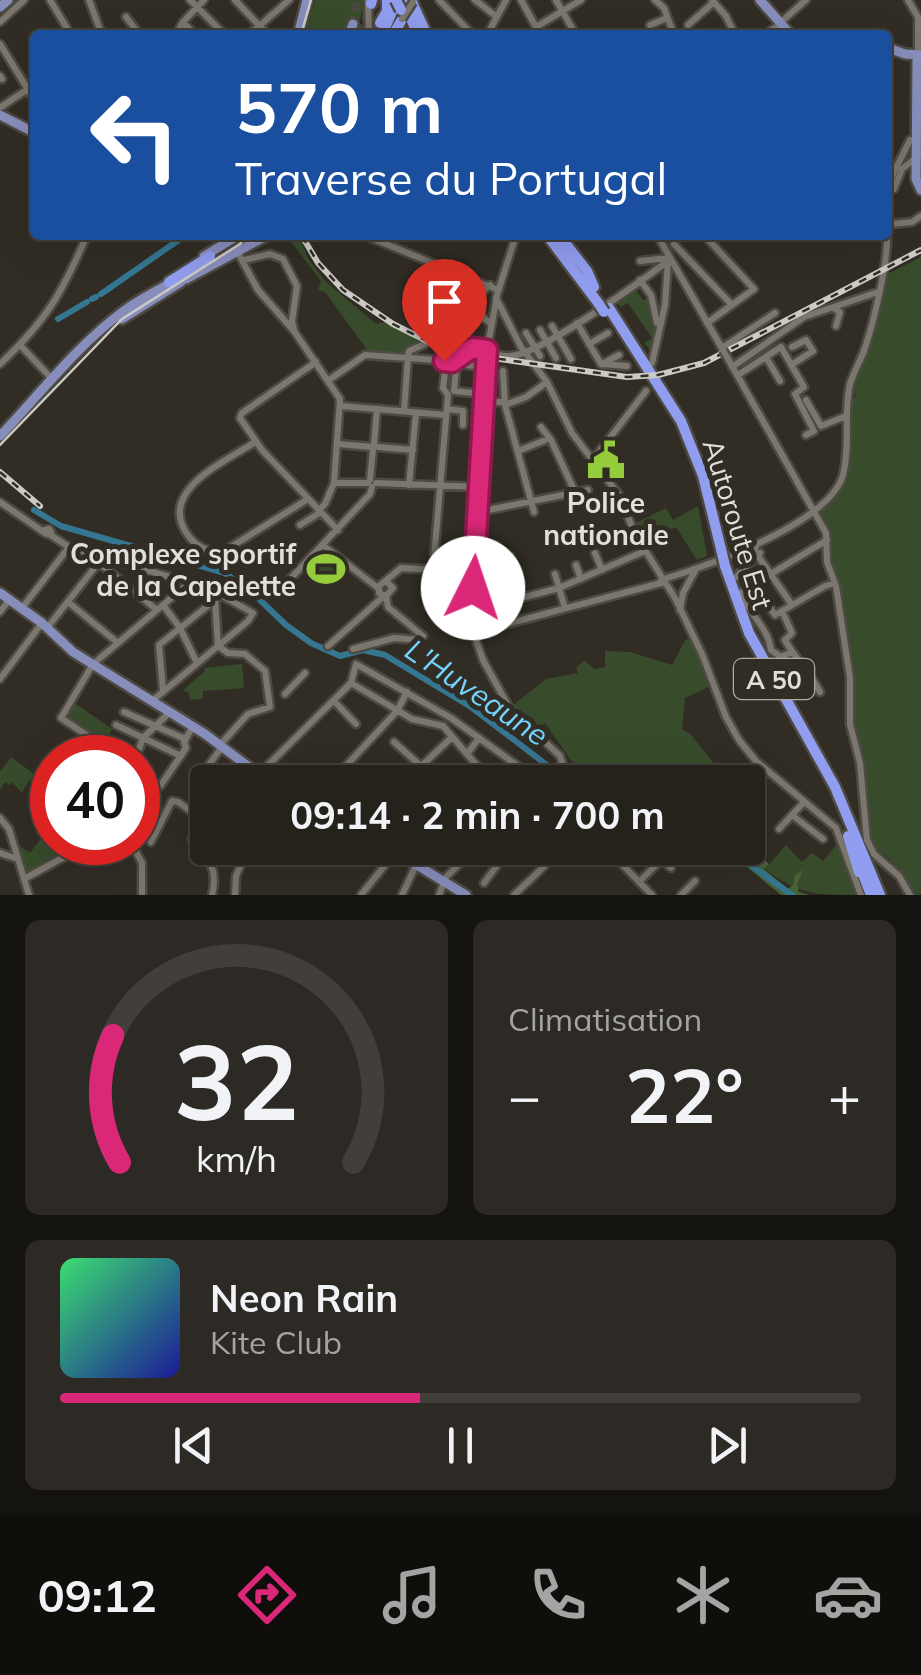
<!DOCTYPE html>
<html lang="fr">
<meta charset="utf-8">
<style>
:root{--surface:#25221c;--page:#2d2a25;--text:#f1f3f6;--muted:#a3a4a3;--line:#423f3b;--accent:#db2777}
body{margin:0;font-family:Mulish,sans-serif;background:var(--page);color:var(--text);height:100vh;display:flex;flex-direction:column;font-size:38px;white-space:nowrap}
*{box-sizing:border-box;margin:0}
p{font-size:32px;color:var(--muted)}
.icon{flex:none;width:55px;height:55px;fill:none;stroke:currentColor;stroke-width:2;stroke-linecap:round;stroke-linejoin:round}
.map{position:relative;height:895px;overflow:hidden}
.panel{display:flex;flex-direction:column;gap:25px;padding:25px;background:#14130f;flex:1}
.panel>*{flex:none}
.guide{position:absolute;left:30px;top:30px;width:862px;height:210px;border-radius:10px;box-shadow:0 10px 40px #0002,0 0 0 2px var(--line);background:#1a4fa0;color:#fff;overflow:hidden}
.speed{position:absolute;left:30px;top:735px;display:flex;gap:20px;font-size:50px;font-weight:700;text-align:center}
.speed>*{display:grid;place-content:center;width:130px;height:130px;border-radius:50%;background:var(--surface);box-shadow:0 10px 40px #0002,0 0 0 2px var(--line);line-height:1}
.speed .limit{border:15px solid #d22;background:#fff;color:#111}
.pin{position:absolute;display:grid;place-items:center;width:85px;height:85px;color:#fff;margin:-102px -42px;border-radius:50% 50% 50% 0;rotate:-45deg;box-shadow:0 0 10px #0007}
.pin .icon{rotate:45deg}
.me{position:absolute;width:110px;margin:-55px;rotate:4deg;stroke-linejoin:round;filter:drop-shadow(0 0 8px #0008)}
.turn{display:flex;align-items:center;gap:35px;height:210px;padding:0 40px;font-size:45px}
.turn .icon{width:130px;height:130px;stroke-width:2.5}
.turn b{display:block;font-size:70px;line-height:85px}
.big{font-size:75px;font-weight:700;line-height:1.1}
.panel .tile{flex:1;display:flex;flex-direction:column;justify-content:center;gap:15px;min-width:0;padding:0 35px;border-radius:15px;background:var(--page)}
.panel .dial{align-items:center;gap:0}
.dial svg{height:260px;overflow:visible;fill:none;stroke:var(--line);stroke-width:7;stroke-linecap:round;text-anchor:middle}
.dial text{fill:var(--text);stroke:none}
.song{display:flex;align-items:center;gap:30px}
.cover{width:120px;height:120px;border-radius:15px;background:linear-gradient(135deg,hsl(140 70% 55%),hsl(240 70% 35%))}
.played{height:10px;border-radius:5px;background:linear-gradient(90deg,var(--accent) 45%,var(--line) 45%)}
.keys{display:flex;justify-content:space-around;direction:ltr}
.heat{display:flex;justify-content:space-between;align-items:center;font-size:55px;direction:ltr}
.panel .tiles{flex:1;display:grid;gap:25px;grid-template-columns:1fr 1fr}
.tile:last-child{grid-column:span 2}
.trip{position:absolute;left:190px;top:765px;width:575px;height:100px;border-radius:10px;background:var(--surface);box-shadow:0 10px 40px #0002,0 0 0 2px var(--line);font-weight:700;line-height:100px;text-align:center}
.tabs{display:flex;height:160px;justify-content:space-around;align-items:center;background:#0f0e0b;color:var(--muted)}
.tabs .icon{width:70px;height:70px}
.tabs .selected{color:var(--accent)}
.tabs b{font-size:45px;color:var(--text)}
.map>svg:first-child{display:block}
.green{fill:#384c2b}
.forest{fill:#476335}
.lines{fill:none;stroke-linecap:round;stroke-linejoin:round}
.river{stroke:#357691;stroke-width:6}
.major-tunnel{stroke:#4b4840;stroke-width:9;stroke-dasharray:9 4.5;stroke-linecap:butt}
.highway-tunnel{stroke:#4b4840;stroke-width:10;stroke-dasharray:10 5;stroke-linecap:butt}
.minor-casing{stroke:#4d4a43;stroke-width:11}
.major-casing{stroke:#4d4a43;stroke-width:14}
.highway-casing{stroke:#4d4a43;stroke-width:15}
.minor{stroke:#7b776e;stroke-width:6}
.major{stroke:#888ebb;stroke-width:9}
.highway{stroke:#919dee;stroke-width:10}
.tram{stroke:#cccac4;stroke-width:2.5}
.rail-casing{stroke:#cccac4;stroke-width:6}
.rail{stroke:#312d25;stroke-width:2.5;stroke-dasharray:8;stroke-linecap:butt}
.minor-bridge-casing{stroke:#4d4a43;stroke-width:11;stroke-linecap:butt}
.highway-bridge-casing{stroke:#4d4a43;stroke-width:15;stroke-linecap:butt}
.minor-bridge{stroke:#7b776e;stroke-width:6}
.highway-bridge{stroke:#919dee;stroke-width:10}
.route-casing{stroke:#8e194d;stroke-width:25}
.route{stroke:#db2777;stroke-width:18}
.labels{text-anchor:middle;dominant-baseline:central;stroke-width:10;stroke-linejoin:round;paint-order:stroke}
.shield{fill:#312d25;stroke:#acaaa4;stroke-width:2.5}
.shield-label{font-size:25px;font-weight:bold;fill:#e1dfda}
.poi-label{font-size:28px;font-weight:bold;fill:#e1dfda;stroke:#312d25}
.street-label{font-size:28px;fill:#e1dfda;stroke:#312d25}
.water-label{font-size:30px;font-style:italic;fill:#73d4fd;stroke:#312d25}
</style>
<div class="map">
<svg width="921" height="895" viewBox="0 0 921 895">
<rect width="100%" height="100%" fill="#312d25"/>
<path class="green" d="M315,0H366L358,25L352,24L348,35H305Z
M286,235H299L308,259L325,281L376,324L386,322L426,342L399,354L368,351L325,292L318,290L321,281Z
M921,257V895H914C907,880 895,862 882,853C870,845 879,857 871,842L864,762L853,730L841,616V591L829,561L830,536L818,510L844,484L851,442L850,400L856,396L852,388L884,289V276Z
M634,288L643,300L649,298L655,334L652,352L644,343L652,338L628,303L620,307L616,300Z
M698,506L707,556L697,560L676,527L642,541L634,524L666,508L673,520Z
M324,549L348,571L340,580L335,576L326,586L307,568Z
M480,551L514,552L521,566L515,570L524,588L504,598L502,592L487,598L483,587L476,589Z
M686,639L691,641L711,686L685,698L682,729L691,735L729,782H586L545,723L537,729L512,706L546,679L578,673L576,668L584,661L595,669L605,667V651L630,652L672,665Z
M242,664L244,688L203,691V699L190,700L189,693L183,690L205,671L204,668Z
M73,702L112,729L105,745L65,717Z
M11,757L38,777L34,783L29,780L22,793L12,782L10,785L5,782L0,790V772Z
M40,827L52,830L50,839L66,851L29,873L24,869L16,844L30,853L41,838L36,834Z
M840,841L858,895C818,895 798,895 765,869L786,845L802,862L812,853L823,861Z"/>
<path class="forest" d="M705,848H746L756,852L769,864L764,869L788,889L794,884L795,875L803,870L797,884L799,892L809,895H781L730,853Z"/>
<g class="lines">
<path class="river" d="M101,294L186,235
M92,299L96,297
M58,319L87,302
M34,510L61,526L225,573L258,598L286,625L311,643L340,656L363,650L385,655L471,707L569,782
M663,848H692
M727,848L792,895"/>
<path class="major-tunnel" d="M354,25L356,0"/>
<path class="highway-tunnel" d="M362,35L368,15"/>
<g class="minor-casing">
<path id="minor" d="M50,0L68,30
M89,0L102,35
M190,0L225,35
M235,0L268,35
M439,0L473,35
M475,0L497,17
M521,0L536,27L581,0
M556,0L576,35
M655,0L664,8L674,35
M712,0L726,16L735,35
M908,0L918,17V56
M368,1L369,35
M126,17L140,35
M0,22L24,0
M183,22L195,35
M780,23L806,0
M650,25L667,18
M688,25L714,2
M176,35L183,22L204,0
M249,35L289,0
M487,35L506,0
M764,35L781,24
M0,44L35,101
M0,76L2,79
M1,107L28,89
M894,189L902,169L921,154
M888,198L892,176L910,140
M888,211L889,203
M892,224L912,222L921,216
M364,235L498,290
M516,235L497,295L484,367L483,450L470,623L483,660L510,709L560,756L562,762L554,782
M657,235L723,350
M704,235L754,289L707,323
M674,244L732,305
M237,251L258,290L294,331L340,399L334,483L325,504L319,510
M244,260L270,254L283,259L297,286L292,321L294,330
M640,261L668,258
M640,280L651,295L657,323
M496,298L521,347L547,382L572,433L619,495L635,534L675,598L702,654L726,717L739,740L756,761L836,828L861,895
M467,306L492,324
M833,308L840,312L836,326
M577,323L601,364
M552,326L571,359
M540,330L556,358
M526,333L540,356
M589,344L608,333
M20,345L53,380
M722,348L775,313
M487,353C494,354 503,357 511,356C541,354 640,282 668,261
M408,357L409,351L425,344L490,285
M727,357L826,533L827,562L836,586L850,678V724L860,763L867,840L874,854L899,876L910,895
M766,357L780,381
M316,362L242,413L240,418L262,450L338,530
M449,363L471,347L487,350
M652,363L665,305L668,261
M0,364C47,320 62,293 87,235
M457,364L484,367
M601,364L627,366
M602,364L619,355
M791,365L813,351L806,340L792,347
M732,367L804,317L878,292
M503,371L505,405L534,512
M738,375L781,347L804,387L795,394L814,431L806,435
M329,380L365,355L452,361
M454,391L457,358
M454,391L483,394
M806,400L821,426L846,416
M483,402H505
M505,405L526,397L547,382
M341,406L446,415
M447,409L463,411V425
M404,411L408,357
M541,427L551,440L575,492
M255,442C225,462 153,492 190,538C200,550 212,553 226,550L308,499
M338,444L372,447
M374,444L377,409
M378,447L413,450
M518,451L548,439
M592,461L646,391
M370,480L373,449
M334,483H368
M376,483L480,487
M409,485L416,413
M0,502L45,533
M478,512L588,490
M300,525L321,512
M49,529L51,532L47,534L45,530Z
M49,534L69,547L210,589L253,613L248,621L152,701
M324,546L378,588
M756,547L754,550L792,605
M595,553L602,570
M99,563L157,610
M576,565L581,579
M433,570L448,395L443,388L446,365
M555,574L565,608
M736,577L760,553
M661,580C707,566 829,524 843,475C851,444 843,414 850,384C854,371 861,360 865,348C874,321 888,263 887,235
M386,581L393,588L386,596L379,593V586L401,568L474,572
M753,584L775,615L825,586L835,583
M218,593L215,600L218,646L228,653L245,654L265,671L270,707L248,714L220,745
M277,593L370,494L372,487
M68,602L118,643
M163,605L180,628L197,663
M22,608L69,547
M680,610L683,593L695,571
M471,611L559,588L645,551
M782,611L792,633L785,640C796,660 809,671 820,692
M0,612L10,599
M47,628L103,557
M473,633L665,582
M328,646L384,596
M353,649L394,638L419,640L423,636L388,607L386,596
M792,652L781,657L771,650C768,626 748,615 741,592L827,540
M0,679L42,623
M351,683L412,719L443,726L491,782
M163,690L159,645L215,600
M285,694L305,673
M334,701L356,724
M124,712L185,739
M116,725L181,756
M88,736L61,718L93,664L189,583
M394,742L421,766
M139,749L143,738L170,712
M467,754L479,738
M72,758L88,736
M81,758L91,743L88,736
M138,761V762
M415,772L452,737
M242,782L253,771
M251,782L351,683L356,664L451,718L532,776L534,781
M331,782L397,711L407,692
M533,782L554,781
M138,785L153,791L161,785L186,748L184,742L193,726
M194,785L222,747
M792,815L823,839
M0,818L9,829L29,895
M208,826L192,839C207,856 219,869 212,895
M779,829L804,802
M202,837L208,840
M151,842L172,801L178,802L208,823
M223,848L231,852
M606,848L652,895
M0,853L15,858
M24,879L77,850L133,846L142,863V895
M639,882L662,859L671,868
M484,883L510,848
M235,895L236,876L248,848
M361,895L399,848
M402,895L416,865
M439,895L446,877L476,848
M514,895C529,880 549,865 557,848
M681,895L695,881"/>
</g>
<g class="major-casing">
<path id="major" d="M760,0L791,35
M0,7L8,0
M298,35L307,0
M349,35L353,24
M888,48L905,54L921,55
M917,60L916,179L921,190
M0,115L35,133
M204,256L239,235
M122,319L181,282
M0,436C39,395 76,347 121,313C140,298 161,289 181,277L186,279L268,235
M0,593L42,623L73,652L205,734L269,782
M389,848L466,895"/>
</g>
<g class="highway-casing">
<path id="highway" d="M403,0L418,35
M411,0L427,35
M371,4L372,0
M380,23L387,11V0
M382,35L397,0
M393,35L401,21
M547,235L599,304
M559,235L587,271L594,287
M169,282L210,256
M609,308L681,421L703,476L721,549
M725,566L749,633L835,787L880,895
M848,836L859,872
M860,867L871,895"/>
</g>
<use href="#minor" class="minor"/>
<use href="#major" class="major"/>
<use href="#highway" class="highway"/>
<path class="tram" d="M301,35L311,0
M0,445L122,319L240,244L246,235"/>
<g class="rail-casing">
<path id="rail" d="M302,236L318,263L343,290L393,324L429,342L465,354L627,377L658,375L704,363L921,250
M0,472L40,506"/>
</g>
<use href="#rail" class="rail"/>
<g class="minor-bridge-casing">
<path id="minor-bridge" d="M402,19L413,2
M723,350L727,357"/>
</g>
<g class="highway-bridge-casing">
<path id="highway-bridge" d="M396,0L401,10
M599,304L604,312
M721,549L725,566"/>
</g>
<use href="#minor-bridge" class="minor-bridge"/>
<use href="#highway-bridge" class="highway-bridge"/>
</g>
<g class="lines">
<g class="route-casing">
<path id="route" d="M444,361L452,362L472,348L487,350L473,588"/>
</g>
<use href="#route" class="route"/>
</g>
<defs>
<g id="civic-bare" transform="scale(3)"><path d="M-.6-6.5H3V-4.5H.6V-3L4-1V1h2V6H-6V1h2V-1L-.6-3ZM-1.2 2.5V6h2.4V2.5Z" fill="#95cc3b" stroke="#312d25" stroke-width="2.5" paint-order="stroke"/></g>
<g id="stadium-bare" transform="scale(3)"><path d="M0-5a6.5 5 0 1 0 0 10a6.5 5 0 1 0 0-10ZM-3.5-1.8h7v3.6h-7Z" fill="#95cc3b" stroke="#312d25" stroke-width="2.5" paint-order="stroke"/></g>
</defs>
<g fill-rule="evenodd">
<use href="#civic-bare" x="606" y="460"/>
<use href="#stadium-bare" x="326" y="569"/>
</g>
<g class="labels">
<rect class="shield" x="734" y="659" width="80" height="40" rx="8"/>
<g class="shield-label">
<text x="774" y="679">A 50</text>
</g>
<g class="poi-label">
<text x="606" y="502">Police<tspan x="606" dy="32">nationale</tspan></text>
<text x="296" y="553" text-anchor="end">Complexe sportif<tspan x="296" dy="32">de la Capelette</tspan></text>
</g>
<g class="street-label">
<text transform="translate(738 524) rotate(73)">Autoroute Est</text>
</g>
<g class="water-label">
<text transform="translate(477 692) rotate(34)">L'Huveaune</text>
</g>
</g>
</svg>
<div class="speed"><div class="limit">40</div></div>
<div class="pin" style="left:444px;top:361px;background:#d93025"><svg class="icon" aria-label="arrive" viewBox="0 0 24 24"><path d="M6 21V4h12l-3 4 3 4H6"/></svg></div>
<svg class="me" style="left:473px;top:588px" viewBox="-20 -20 40 40"><circle r="19" fill="#fff"/><path d="M0-13L10 11 0 6-10 11z" fill="#db2777"/></svg>
<div class="trip">09:14 · 2 min · 700 m</div>
<div class="guide">
<div class="turn"><svg class="icon" aria-label="left" viewBox="0 0 24 24"><path d="M17 20v-9H6M10 6l-5 5 5 5"/></svg><div><b>570 m</b>Traverse du Portugal</div></div>
</div>
</div>
<section class="panel">
<div class="tiles">
<div class="tile dial"><svg viewBox="0 0 100 80">
<path d="M14 69A42 42 0 1 1 86 69"/>
<path d="M14 69A42 42 0 0 1 12 30" stroke="#db2777"/>
<text x="50" y="56" font-size="32" font-weight="700">32</text>
<text x="50" y="72" font-size="11">km/h</text>
</svg></div>
<div class="tile"><p>Climatisation</p>
<div class="heat"><a>−</a><b class="big">22°</b><a>+</a></div>
</div>
<div class="tile">
<div class="song"><i class="cover"></i><div><b>Neon Rain</b><p>Kite Club</p></div></div>
<div class="played"></div>
<div class="keys"><svg class="icon" aria-label="previous" viewBox="0 0 24 24"><path d="M18 5L8 12l10 7zM5 5v14"/></svg><svg class="icon" aria-label="pause" viewBox="0 0 24 24"><path d="M8 5v14M16 5v14"/></svg><svg class="icon" aria-label="next" viewBox="0 0 24 24"><path d="M6 5l10 7-10 7zM19 5v14"/></svg></div>
</div>
</div>
</section>
<nav class="tabs">
<b>09:12</b>
<svg class="icon selected" aria-label="directions" viewBox="0 0 24 24"><path d="M12 3l9 9-9 9-9-9zM9 14v-3h6M13 9l2 2-2 2"/></svg>
<svg class="icon" aria-label="music" viewBox="0 0 24 24"><path d="M9 18V5l10-2v13"/><circle cx="6" cy="18" r="3"/><circle cx="16" cy="16" r="3"/></svg>
<svg class="icon" aria-label="phone" viewBox="0 0 24 24"><path d="M5 4h4l2 5-3 2q2 4 5 5l2-3 5 2v4C11 20 4 13 5 4z"/></svg>
<svg class="icon" aria-label="climate" viewBox="0 0 24 24"><path d="M12 3v18M4 7l16 10M4 17L20 7"/></svg>
<svg class="icon" aria-label="car" viewBox="0 0 24 24"><path d="M5 17H2v-5l4-1 3-4h7l3 4 3 1v5h-3M9 17h6M6 11h13"/><circle cx="7" cy="17" r="2"/><circle cx="17" cy="17" r="2"/></svg>
</nav>
